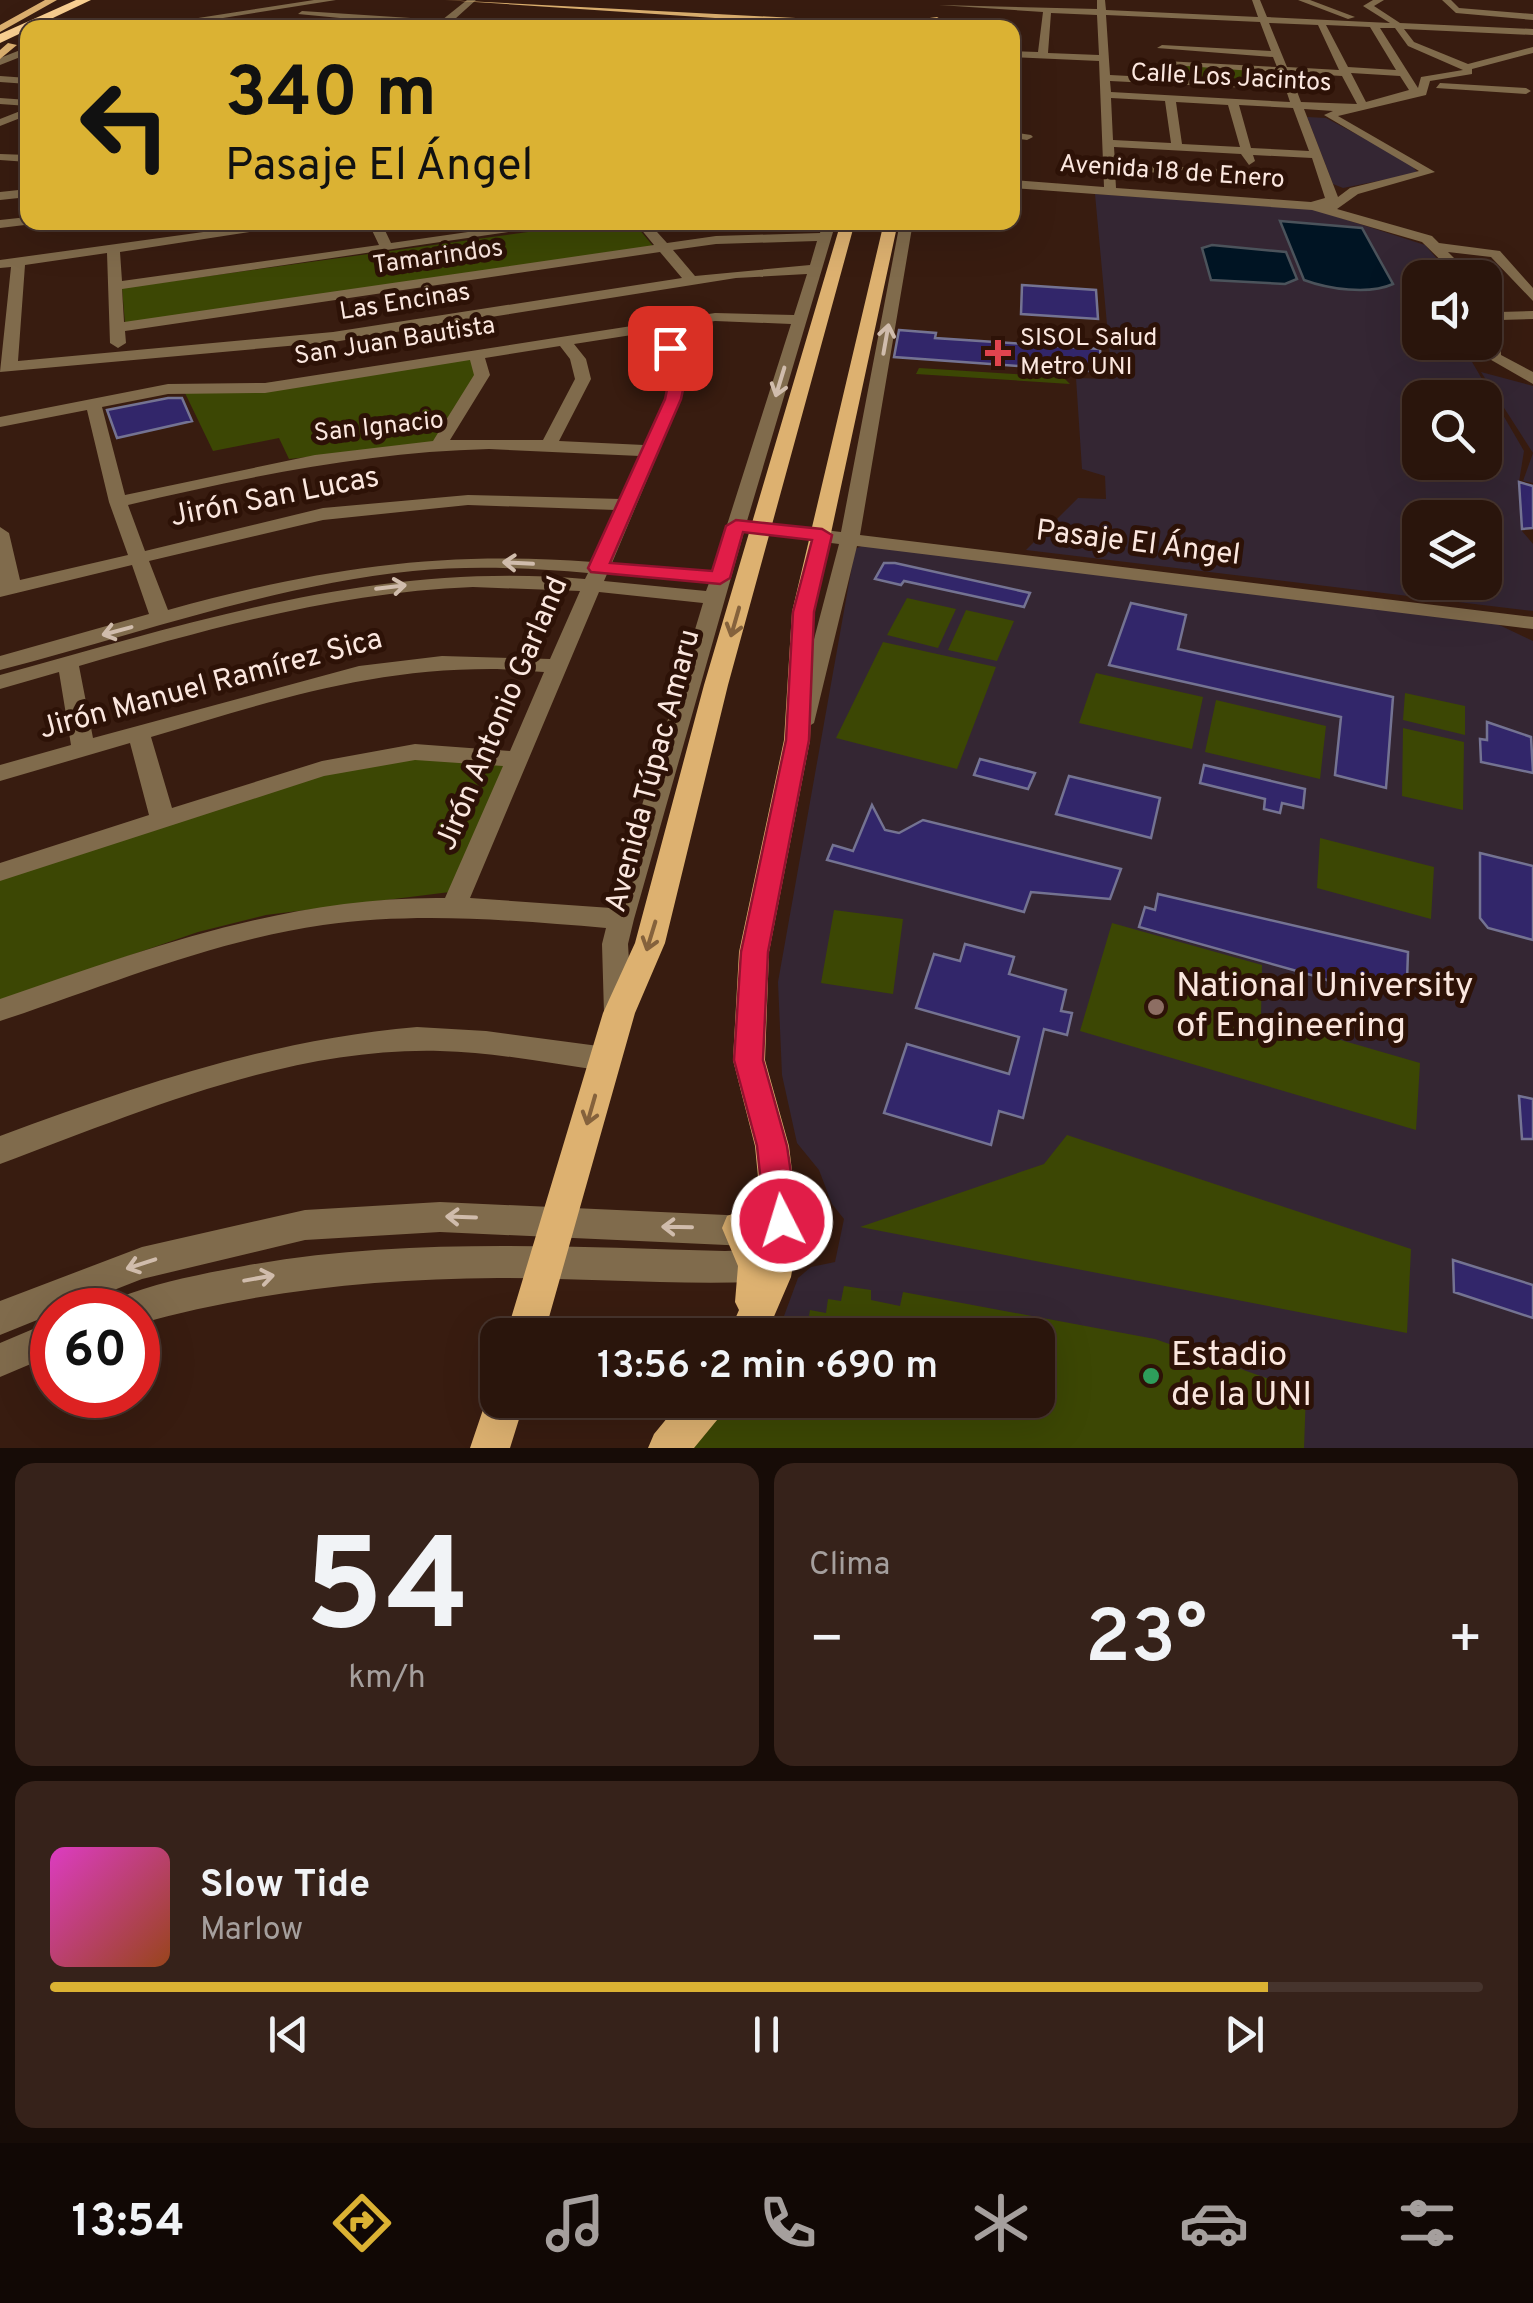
<!DOCTYPE html>
<html lang="es">
<meta charset="utf-8">
<style>
:root{--surface:#2a150c;--page:#36221a;--text:#f1f3f6;--muted:#a59f9d;--line:#46342d;--accent:#dbb233}
body{margin:0;font-family:Overpass,sans-serif;background:var(--page);color:var(--text);height:100vh;display:flex;flex-direction:column;font-size:38px;white-space:nowrap}
*{box-sizing:border-box;margin:0}
p{font-size:32px;color:var(--muted)}
.icon{flex:none;width:55px;height:55px;fill:none;stroke:currentColor;stroke-width:2;stroke-linecap:round;stroke-linejoin:round}
.map{position:relative;height:1448px;overflow:hidden}
.side{display:flex;flex-direction:column;gap:15px;padding:15px;background:#170c07;flex:1}
.side>*{flex:none}
.banner{position:absolute;left:20px;top:20px;width:1000px;height:210px;border-radius:20px;box-shadow:0 10px 40px #0002,0 0 0 2px var(--line);background:#dbb233;color:#111;overflow:hidden}
.controls{position:absolute;left:1402px;top:260px;display:grid;gap:20px}
.controls a{display:grid;place-items:center;width:100px;height:100px;border-radius:20px;background:var(--surface);box-shadow:0 10px 40px #0002,0 0 0 2px var(--line);font-size:50px}
.speed{position:absolute;left:30px;top:1288px;display:flex;gap:20px;font-size:50px;font-weight:700;text-align:center}
.speed>*{display:grid;place-content:center;width:130px;height:130px;border-radius:50%;background:var(--surface);box-shadow:0 10px 40px #0002,0 0 0 2px var(--line);line-height:1}
.speed .limit{border:15px solid #d22;background:#fff;color:#111}
.pin{position:absolute;display:grid;place-items:center;width:85px;height:85px;color:#fff;margin:-42px;border-radius:20px;box-shadow:0 5px 15px #0006}
.me{position:absolute;width:110px;margin:-55px;rotate:355deg;stroke-linejoin:round;filter:drop-shadow(0 0 8px #0008)}
.turn{display:flex;align-items:center;gap:35px;height:210px;padding:0 40px;font-size:45px}
.turn .icon{width:130px;height:130px;stroke-width:2.5}
.turn b{display:block;font-size:70px;line-height:85px}
.big{font-size:75px;font-weight:600;line-height:1.1}
.side .widget{flex:1;display:flex;flex-direction:column;justify-content:center;gap:15px;min-width:0;padding:0 35px;border-radius:20px;background:var(--page)}
.side .dial{align-items:center;gap:0}
.dial b{font-size:130px;line-height:1}
.song{display:flex;align-items:center;gap:30px}
.cover{width:120px;height:120px;border-radius:15px;background:linear-gradient(135deg,hsl(310 70% 55%),hsl(20 70% 35%))}
.played{height:10px;border-radius:5px;background:linear-gradient(90deg,var(--accent) 85%,var(--line) 85%)}
.keys{display:flex;justify-content:space-around;direction:ltr}
.heat{display:flex;justify-content:space-between;align-items:center;font-size:55px;direction:ltr}
.side .tiles{flex:1;display:grid;gap:15px;grid-template-columns:1fr 1fr}
.widget:last-child{grid-column:span 2}
.trip{position:absolute;left:480px;top:1318px;width:575px;height:100px;border-radius:20px;background:var(--surface);box-shadow:0 10px 40px #0002,0 0 0 2px var(--line);font-weight:600;line-height:100px;text-align:center}
.dock{display:flex;height:160px;justify-content:space-around;align-items:center;background:#110805;color:var(--muted)}
.dock .icon{width:70px;height:70px}
.dock .current{color:var(--accent)}
.dock b{font-size:45px;color:var(--text)}
.map>svg:first-child{display:block}
.education{fill:#342633;fill-rule:evenodd}
.green{fill:#3c4704}
.water{fill:#001423;stroke:#4b535b;stroke-width:2.5}
.building{fill:#32266a;stroke:#747392;stroke-width:2.5}
.lines{fill:none;stroke-linecap:round;stroke-linejoin:round}
.minor{fill:#806b4c;fill-rule:evenodd}
.major{fill:#ddb170;fill-rule:evenodd}
.highway{fill:#fad092;fill-rule:evenodd}
.oneway{stroke:#d0bcac}
.oneway2{stroke:#85623c}
.route{fill:#e11d48;stroke:#92132f;stroke-width:2.5}
.health-dot{fill:#e0444e;stroke:#2d1207;stroke-width:4}
.education-dot{fill:#8d6e63;stroke:#2d1207;stroke-width:4}
.leisure-dot{fill:#2e9e5b;stroke:#2d1207;stroke-width:4}
.labels{text-anchor:middle;dominant-baseline:central;stroke-width:10;stroke-linejoin:round;paint-order:stroke}
.far-street-label{font-size:25px;fill:#fbe7df;stroke:#2d1207}
.far-poi-label{font-size:25px;fill:#fbe7df;stroke:#2d1207;text-anchor:start}
.street-label{font-size:30px;fill:#fbe7df;stroke:#2d1207}
.near-poi-label{font-size:35px;fill:#fbe7df;stroke:#2d1207;text-anchor:start}
</style>
<div class="map">
<svg width="1533" height="1448" viewBox="0 0 1533 1448">
<rect width="100%" height="100%" fill="#381c10"/>
<path class="education" d="M1307,117L1326,118L1409,162L1418,173L1343,188L1333,184Z
M1095,194L1310,208L1425,245L1453,277L1420,278V342L1461,343L1524,451L1519,482L1521,520L1522,531L1533,544V611L1026,550L1078,498L1106,499L1105,476L1082,469L1076,378L1112,379ZM1420,398H1485V462H1420ZM1420,518H1485V582H1420Z
M1481,372L1533,386V483L1523,481L1533,453Z
M864,545L1493,622L1533,641V1448H686L1038,1400V1335H777L798,1278L811,1267L835,1262L844,1219L832,1204L819,1170L797,1143L782,1075L778,982L855,549Z"/>
<path class="green" d="M1169,65L1280,71L1286,86L1172,80Z
M593,223H634L653,246L125,323L122,288Z
M471,358L478,376L437,441L431,444L289,459L279,438L213,451L185,393Z
M919,368L1063,377L1070,384L916,374Z
M907,598L956,609L938,648L887,635Z
M966,610L1014,621L997,661L948,650Z
M883,642L996,667L957,769L836,738Z
M1096,673L1203,697L1192,749L1079,723Z
M1405,693L1465,706V735L1403,720Z
M1216,700L1326,726L1320,779L1205,752Z
M1403,728L1464,742L1463,810L1402,796Z
M410,756L507,762L450,892L266,915L198,932L0,1000V876L326,772Z
M1320,838L1434,867L1431,919L1317,888Z
M834,910L903,919L893,994L821,983Z
M1112,923L1262,965L1261,1017L1420,1063L1416,1130L1080,1031Z
M1067,1135L1411,1249L1407,1333L860,1227L1044,1164Z
M844,1286L871,1290V1300L900,1306L903,1292L1155,1339L1306,1392L1304,1448H686L723,1400H1038V1335H777L807,1328L810,1310L826,1313L828,1299L841,1301Z"/>
<path class="water" d="M1280,221L1362,228L1393,284C1369,295 1328,289 1304,280Z
M1212,245L1286,252L1297,279L1285,284L1211,280L1202,248Z"/>
<path class="building" d="M1022,285L1096,290L1098,319L1021,314Z
M899,330L936,333L935,338L1100,349L1102,372L894,357Z
M168,398H182L192,421L117,438L107,410Z
M1519,482L1533,486V528L1522,529Z
M884,563H895L1030,593L1024,607L904,581L901,585L875,579Z
M1131,603L1186,615L1178,649L1393,697L1386,788L1335,775L1341,717L1109,665Z
M1487,722L1531,737L1533,773L1481,762L1480,739L1487,740Z
M980,759L1035,773L1028,789L974,775Z
M1204,765L1305,789L1303,808L1282,803L1280,813L1264,809L1265,799L1200,783Z
M1069,776L1160,798L1151,838L1056,814Z
M872,805L885,830L899,833L923,820L1121,869L1110,899L1031,892L1024,912L827,860L833,845L853,851Z
M1480,853L1533,866V940L1488,928L1480,918Z
M1158,894L1408,952L1407,981L1386,976L1367,986L1365,996L1322,978L1139,927L1145,907L1155,910Z
M965,944L1014,957L1009,974L1066,990L1061,1011L1072,1013L1067,1035L1044,1029L1023,1118L999,1111L991,1145L884,1113L907,1044L1009,1074L1019,1037L916,1008L934,954L960,961Z
M1519,1096L1533,1099V1139H1522Z
M1453,1260L1533,1285V1318L1454,1292Z"/>
<g class="lines">
<path class="minor" d="M314,0H336L160,28H134Z
M467,0H476L445,28L298,14L302,11L442,20Z
M1097,0H1105L1106,10L1258,17L1252,0H1260L1267,17L1390,23L1363,6L1373,0H1384L1374,6L1400,23L1533,29V35L1404,29L1414,42L1468,64L1533,47V53L1472,69V74L1430,81L1426,95L1338,116L1435,172L1358,194L1337,209L1432,236L1439,243L1500,251L1533,288V301L1491,257L1448,252L1474,278H1459L1422,242L1312,210L1012,188V180L1104,187L1099,61L1012,57V51L1038,52L1043,12L939,5L1097,9ZM1051,13L1097,15L1099,55L1048,53ZM1106,15L1260,22L1271,51L1162,45L1157,48L1273,57L1277,67L1165,61L1160,64L1279,73L1283,84L1110,75ZM1269,23L1318,25L1339,70L1287,67ZM1326,25L1370,27L1396,70L1348,67ZM1380,28H1395L1408,46L1463,70L1421,77L1418,88ZM1290,73L1342,76L1357,104L1301,102ZM1351,73L1400,76L1409,90L1366,102ZM1110,81L1286,90L1290,102L1111,92ZM1111,98L1165,101L1171,143L1113,140ZM1176,102L1228,105L1240,147L1182,144ZM1239,105L1293,108L1309,151L1251,148ZM1304,109L1333,111L1324,115L1419,171L1350,188L1338,197ZM1114,147L1241,154L1249,165L1255,161L1253,155L1312,158L1325,198L1311,202L1116,188L1115,170L1253,179L1259,175L1253,171L1115,163Z
M1298,0H1310L1355,17L1348,19Z
M1442,0H1451L1459,8L1533,14V20L1456,13Z
M456,20L771,21L776,24L453,25Z
M28,47V54L0,65V58Z
M0,76L28,78V84L0,82Z
M1440,83L1526,88L1531,91L1526,94L1436,88Z
M0,98L28,100V106L0,104Z
M28,108V115L0,126V119Z
M1012,132L1031,135L1033,137L1027,140L1012,138Z
M0,154L28,155V162L0,160Z
M28,189V197L0,200V192Z
M28,217V222L33,224L0,228V220Z
M276,222H314L120,252L122,281L379,245L368,222H381L391,243L539,222H576L122,289L124,322L654,245L635,222H648L667,243L716,236L820,233L823,222H836L747,521L841,532L900,222H913L860,535L1533,617V629L857,546L814,723L803,730L792,723L839,544L744,532L634,919L628,944L632,1013L628,1021L618,1024L608,1021L604,1013L602,944L606,928C511,920 417,912 323,925C211,941 106,986 0,1021V999C146,949 289,896 445,898L503,766L415,760L324,776L0,881V863L149,815L130,743L0,781V765L71,745L59,672L0,689V675C196,621 379,561 585,579L588,573C530,568 471,565 413,571C270,586 138,634 0,670V656L149,614L132,565L0,597V527L9,533L20,580L128,555L109,502L87,410L0,427V417L168,384L265,383L715,313L794,315L807,274L736,278L333,342L0,372L11,267L0,268V260ZM817,241L810,265L695,276L673,250L716,244ZM660,252L682,278L333,332L18,361L25,265L107,253L110,343L118,348L126,343L125,331ZM715,321L791,324L712,572L612,563L681,399L685,367L665,329ZM651,332L669,367L665,399L644,445L559,441L591,379L586,359L574,344ZM560,346L570,359L575,379L543,440H450L490,375L485,358ZM470,360L474,375L433,441L315,455L125,495L102,407L168,394L265,393ZM489,449L640,456L621,499L468,495L323,508L145,551L128,505C247,477 366,452 489,449ZM468,505L616,510L593,562C437,550 318,569 168,610L149,561L323,520ZM607,574L709,583L706,591L604,581ZM473,587L580,591L550,659L442,656L359,666L93,738L79,666C209,629 338,592 473,587ZM599,592L703,603L611,908L470,898ZM497,669L544,672L510,751L415,744L322,761L172,808L151,737C272,701 369,668 497,669Z
M1485,294L1490,295L1499,312L1533,311V319L1500,320L1501,355L1533,372V384L1486,357Z
M417,1027L486,1031L606,1047L616,1050L620,1059L616,1068L606,1071C551,1064 496,1052 440,1051C288,1047 140,1112 0,1164V1136C139,1085 268,1040 417,1027Z
M440,1202L748,1216L759,1220L764,1231L759,1242L748,1246L440,1232L305,1240L142,1279L63,1310H52V1314L0,1335V1301L142,1247L305,1210Z
M764,1243L776,1248L780,1259L776,1270L756,1282C670,1285 584,1278 498,1278C374,1279 256,1291 138,1324V1310H113L118,1298C158,1282 202,1274 244,1266C402,1237 565,1247 725,1251L750,1250Z
M52,1321V1355L0,1377V1343Z"/>
<path class="major" d="M45,0H57L0,32V25Z
M445,0L893,23L937,17L942,20L904,28H867Z
M8,43L17,45L0,59V50Z
M841,222H855L728,685L665,943L635,1013L544,1335H506L603,1013L635,943L704,685Z
M884,222H898L814,612L810,740L769,952L765,1060L789,1146L799,1229L791,1277L766,1335H728L739,1310L735,1302L738,1266L722,1228L727,1216L740,1211L753,1216L762,1237L763,1229L755,1146L733,1060L739,952L784,740L792,612Z
M498,1383V1400H525L510,1448H470L491,1386Z
M682,1400H728L722,1414L694,1448H648L654,1434Z"/>
<path class="highway" d="M76,0H91L0,43V34Z"/>
</g>
<defs><path id="oneway-shaft" d="M-6 0H5M1.5-3L5.5 0L1.5 3" fill="none" stroke-width="1.6" stroke-linecap="round" stroke-linejoin="round" transform="scale(2.5)"/></defs>
<g class="oneway">
<use href="#oneway-shaft" transform="translate(886 339) rotate(-80)"/>
<use href="#oneway-shaft" transform="translate(780 382) rotate(107)"/>
<use href="#oneway-shaft" transform="translate(518 563) rotate(-177)"/>
<use href="#oneway-shaft" transform="translate(391 587) rotate(-7)"/>
<use href="#oneway-shaft" transform="translate(117 631) rotate(165)"/>
<use href="#oneway-shaft" transform="translate(461 1217) rotate(-178)"/>
<use href="#oneway-shaft" transform="translate(677 1227) rotate(-179)"/>
<use href="#oneway-shaft" transform="translate(141 1264) rotate(162)"/>
<use href="#oneway-shaft" transform="translate(259 1278) rotate(-10)"/>
</g>
<g class="oneway2">
<use href="#oneway-shaft" transform="translate(735 622) rotate(106)"/>
<use href="#oneway-shaft" transform="translate(651 936) rotate(107)"/>
<use href="#oneway-shaft" transform="translate(591 1110) rotate(106)"/>
</g>
<path class="route" d="M670,343L678,348L686,376L681,399L610,563L712,571L726,526L736,520L822,529L832,535L814,612L809,740L768,952L763,1060L787,1146L798,1221L793,1232L782,1236L770,1232L765,1221L757,1146L734,1060L741,952L786,740L793,612L812,540L743,532L730,578L720,584L591,572L588,568L665,399L670,376L663,348Z"/>
<path class="health-dot" d="M993 338h10v10h10v10h-10v10h-10v-10h-10v-10h10z"/>
<circle class="education-dot" cx="1156" cy="1007" r="10"/>
<circle class="leisure-dot" cx="1151" cy="1376" r="10"/>
<g class="labels">
<g class="far-street-label">
<text transform="translate(1231 79) rotate(3)">Calle Los Jacintos</text>
<text transform="translate(1172 173) rotate(4)">Avenida 18 de Enero</text>
<text transform="translate(438 258) rotate(-8)">Tamarindos</text>
<text transform="translate(405 303) rotate(-9)">Las Encinas</text>
<text transform="translate(395 342) rotate(-9)">San Juan Bautista</text>
<text transform="translate(379 428) rotate(-6)">San Ignacio</text>
</g>
<g class="far-poi-label">
<text x="1020" y="339">SISOL Salud<tspan x="1020" dy="29">Metro UNI</tspan></text>
</g>
<g class="street-label">
<text transform="translate(275 498) rotate(-11)">Jirón San Lucas</text>
<text transform="translate(1138 544) rotate(7)">Pasaje El Ángel</text>
<text transform="translate(211 685) rotate(-15)">Jirón Manuel Ramírez Sica</text>
<text transform="translate(503 714) rotate(-67)">Jirón Antonio Garland</text>
<text transform="translate(654 771) rotate(-75)">Avenida Túpac Amaru</text>
</g>
<g class="near-poi-label">
<text x="1176" y="987">National University<tspan x="1176" dy="40">of Engineering</tspan></text>
<text x="1171" y="1356">Estadio<tspan x="1171" dy="40">de la UNI</tspan></text>
</g>
</g>
</svg>
<div class="controls">
<a><svg class="icon" aria-label="sound" viewBox="0 0 24 24"><path d="M4 9h4l5-4v14l-5-4H4zM17 9q2 3 0 6"/></svg></a>
<a><svg class="icon" aria-label="search" viewBox="0 0 24 24"><circle cx="10" cy="10" r="6"/><path d="M15 15l6 6"/></svg></a>
<a><svg class="icon" aria-label="layers" viewBox="0 0 24 24"><path d="M12 4l9 5-9 5-9-5zM3 14l9 5 9-5"/></svg></a>
</div>
<div class="speed"><div class="limit">60</div></div>
<div class="pin" style="left:670px;top:348px;background:#d93025"><svg class="icon" aria-label="arrive" viewBox="0 0 24 24"><path d="M6 21V4h12l-3 4 3 4H6"/></svg></div>
<svg class="me" style="left:782px;top:1221px" viewBox="-20 -20 40 40"><circle r="17" fill="#e11d48" stroke="#fff" stroke-width="3"/><path d="M0-11L8 9 0 5-8 9z" fill="#fff"/></svg>
<div class="trip">13:56 · 2 min · 690 m</div>
<div class="banner">
<div class="turn"><svg class="icon" aria-label="left" viewBox="0 0 24 24"><path d="M17 20v-9H6M10 6l-5 5 5 5"/></svg><div><b>340 m</b>Pasaje El Ángel</div></div>
</div>
</div>
<section class="side">
<div class="tiles">
<div class="widget dial"><b>54</b><p>km/h</p></div>
<div class="widget"><p>Clima</p>
<div class="heat"><a>−</a><b class="big">23°</b><a>+</a></div>
</div>
<div class="widget">
<div class="song"><i class="cover"></i><div><b>Slow Tide</b><p>Marlow</p></div></div>
<div class="played"></div>
<div class="keys"><svg class="icon" aria-label="previous" viewBox="0 0 24 24"><path d="M18 5L8 12l10 7zM5 5v14"/></svg><svg class="icon" aria-label="pause" viewBox="0 0 24 24"><path d="M8 5v14M16 5v14"/></svg><svg class="icon" aria-label="next" viewBox="0 0 24 24"><path d="M6 5l10 7-10 7zM19 5v14"/></svg></div>
</div>
</div>
</section>
<nav class="dock">
<b>13:54</b>
<svg class="icon current" aria-label="directions" viewBox="0 0 24 24"><path d="M12 3l9 9-9 9-9-9zM9 14v-3h6M13 9l2 2-2 2"/></svg>
<svg class="icon" aria-label="music" viewBox="0 0 24 24"><path d="M9 18V5l10-2v13"/><circle cx="6" cy="18" r="3"/><circle cx="16" cy="16" r="3"/></svg>
<svg class="icon" aria-label="phone" viewBox="0 0 24 24"><path d="M5 4h4l2 5-3 2q2 4 5 5l2-3 5 2v4C11 20 4 13 5 4z"/></svg>
<svg class="icon" aria-label="climate" viewBox="0 0 24 24"><path d="M12 3v18M4 7l16 10M4 17L20 7"/></svg>
<svg class="icon" aria-label="car" viewBox="0 0 24 24"><path d="M5 17H2v-5l4-1 3-4h7l3 4 3 1v5h-3M9 17h6M6 11h13"/><circle cx="7" cy="17" r="2"/><circle cx="17" cy="17" r="2"/></svg>
<svg class="icon" aria-label="filters" viewBox="0 0 24 24"><path d="M4 7h16M4 17h16"/><circle cx="9" cy="7" r="2"/><circle cx="15" cy="17" r="2"/></svg>
</nav>
